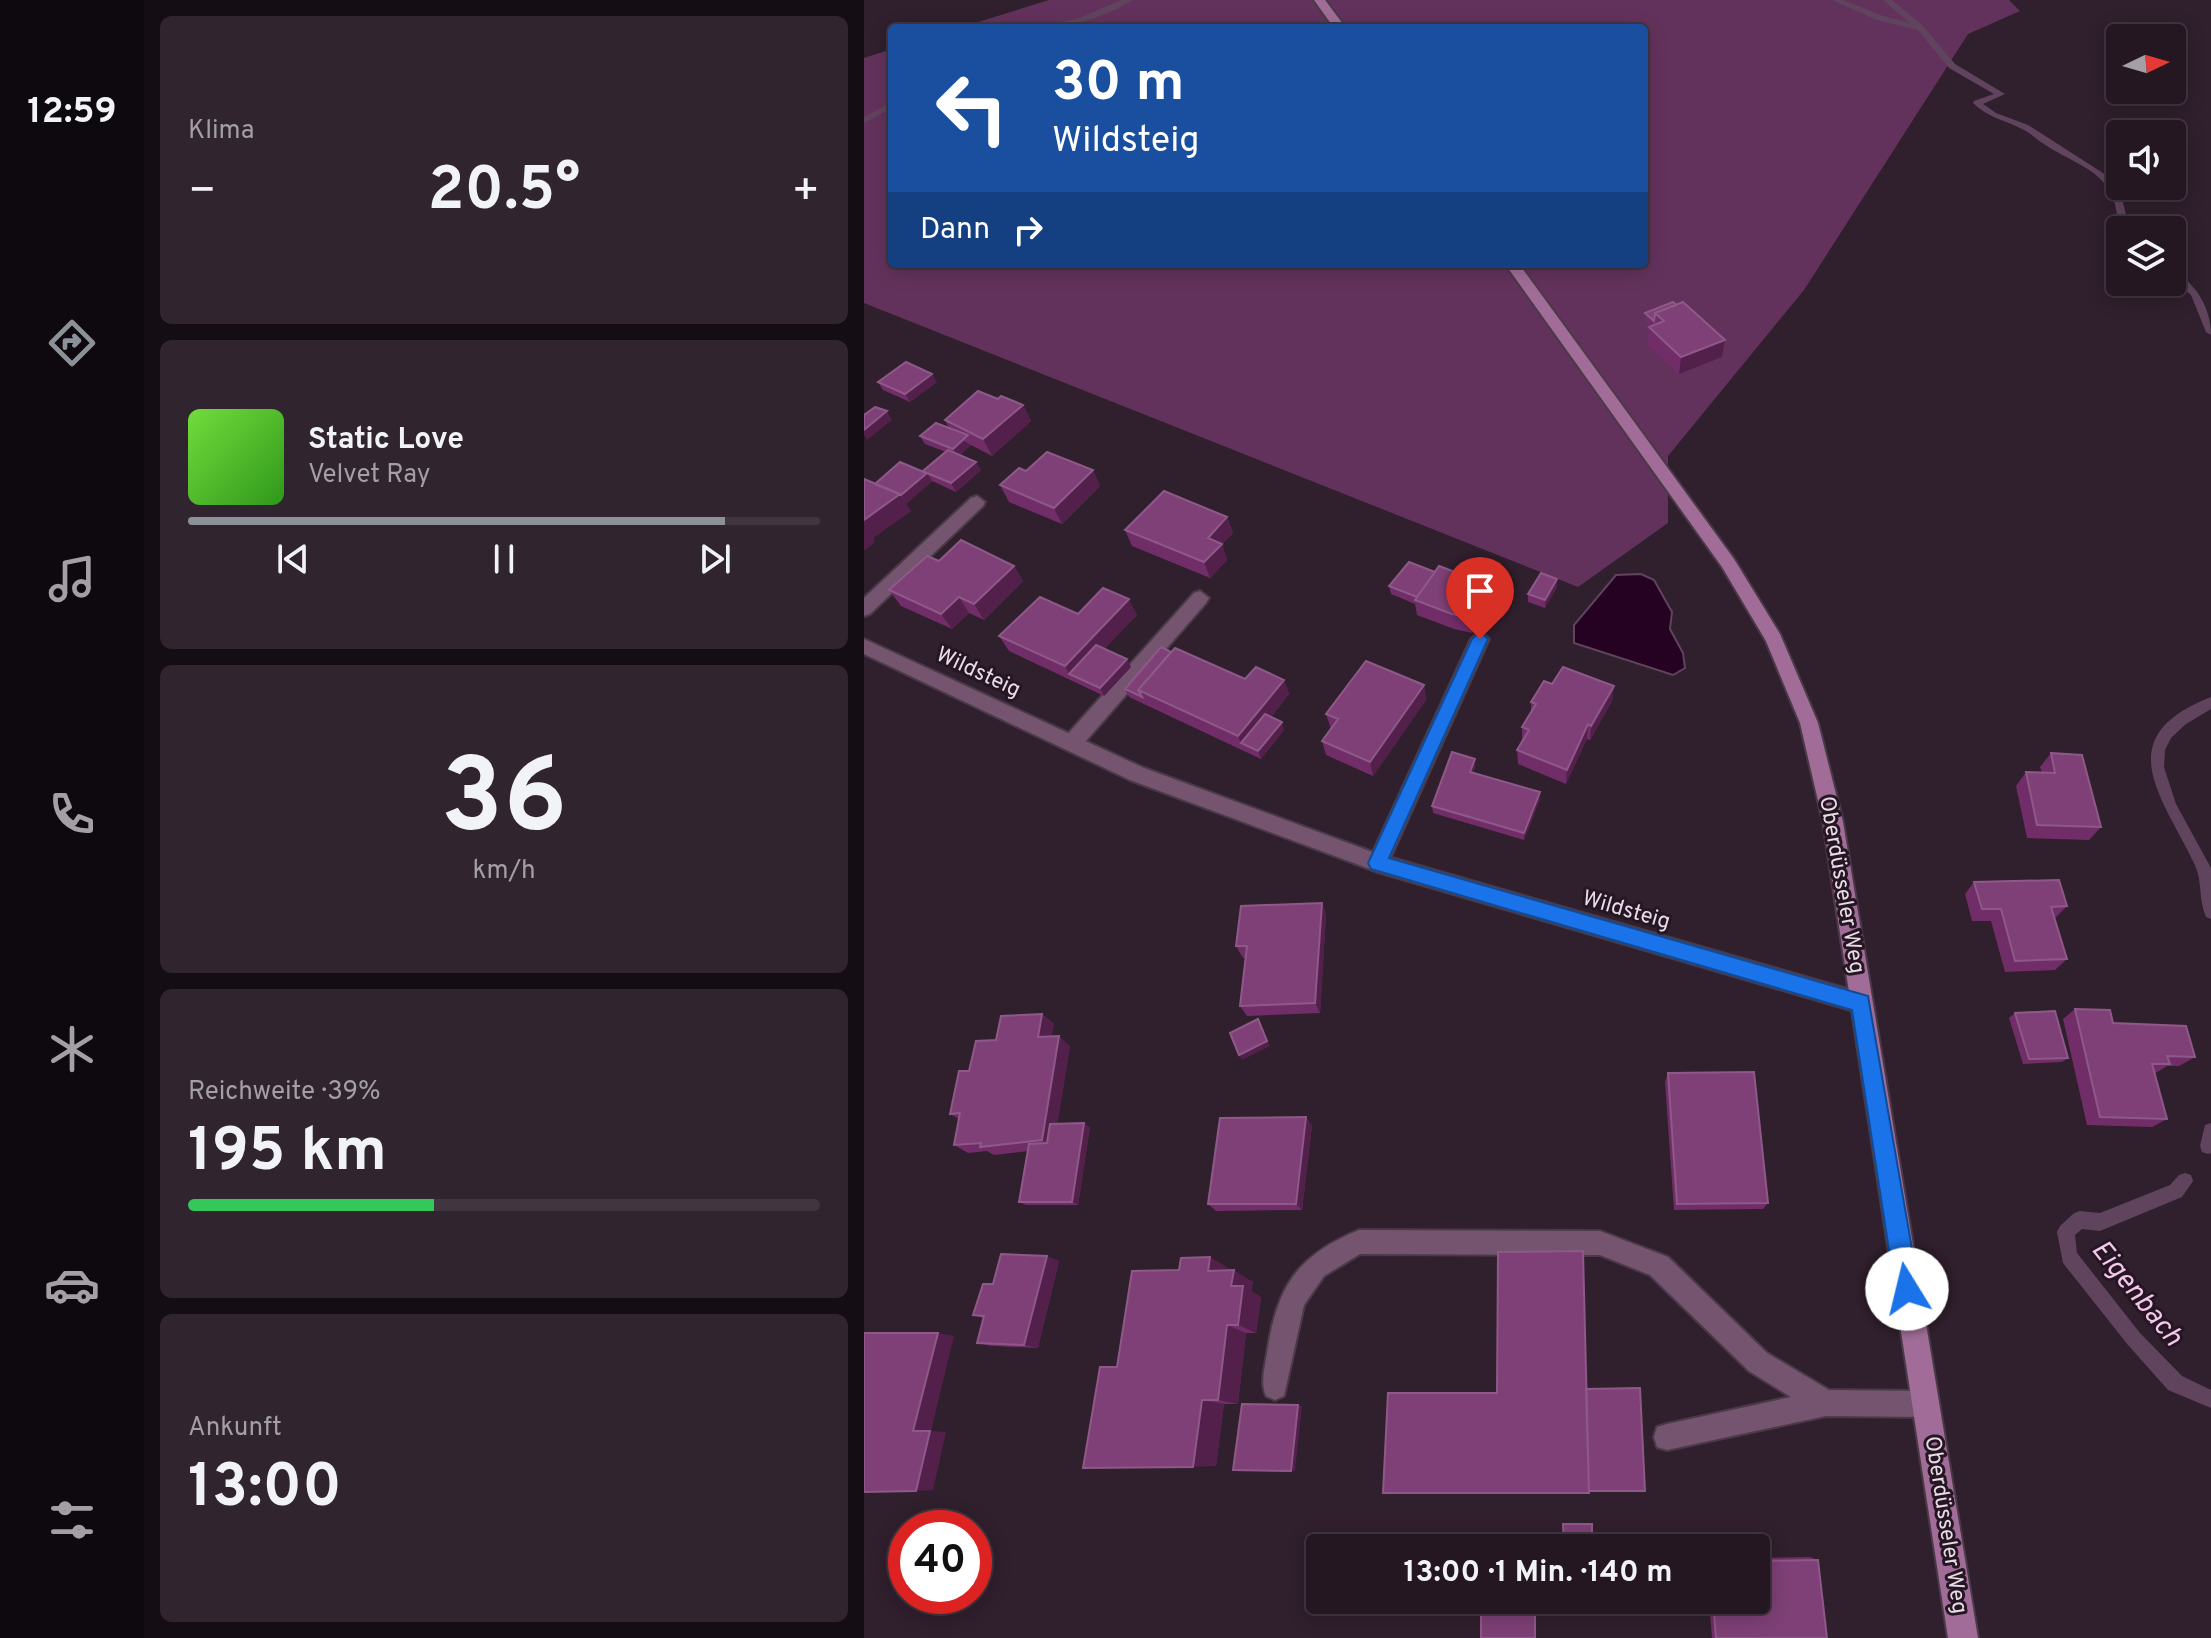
<!DOCTYPE html>
<html lang="de">
<meta charset="utf-8">
<style>
:root{--surface:#241722;--page:#30242f;--text:#f1f3f6;--muted:#a39fa5;--line:#413640;--accent:#8c9099}
body{margin:0;font-family:Overpass,sans-serif;background:var(--page);color:var(--text);height:100vh;display:flex;flex-direction:column;font-size:30px;white-space:nowrap}
*{box-sizing:border-box;margin:0}
p{font-size:26px;color:var(--muted)}
.icon{flex:none;width:44px;height:44px;fill:none;stroke:currentColor;stroke-width:2;stroke-linecap:round;stroke-linejoin:round}
.map{position:relative;flex:1;overflow:hidden}
.panel{display:flex;flex-direction:column;gap:16px;padding:16px;background:#140d13;width:720px}
.panel>*{flex:none}
.guide{position:absolute;left:24px;top:24px;width:760px;height:244px;border-radius:8px;box-shadow:0 4px 20px #0003,0 0 0 2px var(--line);background:#1a4fa0;color:#fff;overflow:hidden}
.needle{width:52px;rotate:85deg}
.buttons{position:absolute;left:1242px;top:24px;display:grid;gap:16px}
.buttons a{display:grid;place-items:center;width:80px;height:80px;border-radius:8px;background:var(--surface);box-shadow:0 4px 20px #0003,0 0 0 2px var(--line);font-size:40px}
.speed{position:absolute;left:24px;top:1510px;display:flex;gap:16px;font-size:40px;font-weight:700;text-align:center}
.speed>*{display:grid;place-content:center;width:104px;height:104px;border-radius:50%;background:var(--surface);box-shadow:0 4px 20px #0003,0 0 0 2px var(--line);line-height:1}
.speed .limit{border:12px solid #d22;background:#fff;color:#111}
.pin{position:absolute;display:grid;place-items:center;width:68px;height:68px;color:#fff;margin:-82px -34px;border-radius:50% 50% 50% 0;rotate:-45deg;box-shadow:0 0 8px #0007}
.pin .icon{rotate:45deg}
.me{position:absolute;width:88px;margin:-44px;rotate:351deg;stroke-linejoin:round;filter:drop-shadow(0 0 6px #0008)}
.turn{display:flex;align-items:center;gap:28px;height:168px;padding:0 32px;font-size:36px}
.turn .icon{width:104px;height:104px;stroke-width:2.5}
.turn b{display:block;font-size:56px;line-height:68px}
.then{display:flex;align-items:center;height:76px;padding:0 32px;background:#0003;gap:16px;font-size:30px}
.big{font-size:60px;font-weight:700;line-height:1.1}
.panel .widget{flex:1;display:flex;flex-direction:column;justify-content:center;gap:12px;min-width:0;padding:0 28px;border-radius:12px;background:var(--page)}
.panel .dial{align-items:center;gap:0}
.dial b{font-size:104px;line-height:1}
.song{display:flex;align-items:center;gap:24px}
.cover{width:96px;height:96px;border-radius:12px;background:linear-gradient(135deg,hsl(100 70% 55%),hsl(110 70% 35%))}
.played{height:8px;border-radius:4px;background:linear-gradient(90deg,var(--accent) 85%,var(--line) 85%)}
.keys{display:flex;justify-content:space-around;direction:ltr}
.heat{display:flex;justify-content:space-between;align-items:center;font-size:44px;direction:ltr}
.charge{height:12px;border-radius:6px;background:linear-gradient(90deg,#34c759 39%,var(--line) 0)}
.trip{position:absolute;left:442px;top:1534px;width:464px;height:80px;border-radius:8px;background:var(--surface);box-shadow:0 4px 20px #0003,0 0 0 2px var(--line);font-weight:700;line-height:80px;text-align:center}
main{display:flex;flex:1;min-height:0}
.tabs{display:flex;flex-direction:column;width:144px;justify-content:space-around;align-items:center;background:#0e090e;color:var(--muted)}
.tabs .icon{width:56px;height:56px}
.tabs .on{color:var(--accent)}
.tabs b{font-size:36px;color:var(--text)}
.map>svg:first-child{display:block}
.green{fill:#63325c}
.water{fill:#260222;stroke:#60445d;stroke-width:2}
.lines{fill:none;stroke-linecap:round;stroke-linejoin:round}
.stream{fill:#60445d;fill-rule:evenodd}
.lane-casing{stroke:#4a3a47;stroke-width:4}
.street-casing{stroke:#4a3a47;stroke-width:4}
.secondary-casing{stroke:#4a3a47;stroke-width:4}
.lane{fill:#74546f;fill-rule:evenodd}
.street{fill:#74546f;fill-rule:evenodd}
.secondary{fill:#a16d98;fill-rule:evenodd}
.wall{fill:#712d68}
.shaded-wall{fill:#52204b}
.building{fill:#7e4076;stroke:#8e5988;stroke-width:2}
.route{fill:#1a73e8;stroke:#114b97;stroke-width:2}
.labels{text-anchor:middle;dominant-baseline:central;stroke-width:6;stroke-linejoin:round;paint-order:stroke}
.street-label{font-size:22px;fill:#e8dde6;stroke:#261623}
.near-water-label{font-size:28px;font-style:italic;fill:#f3c9eb;stroke:#261623}
</style>
<main>
<nav class="tabs">
<b>12:59</b>
<svg class="icon on" aria-label="directions" viewBox="0 0 24 24"><path d="M12 3l9 9-9 9-9-9zM9 14v-3h6M13 9l2 2-2 2"/></svg>
<svg class="icon" aria-label="music" viewBox="0 0 24 24"><path d="M9 18V5l10-2v13"/><circle cx="6" cy="18" r="3"/><circle cx="16" cy="16" r="3"/></svg>
<svg class="icon" aria-label="phone" viewBox="0 0 24 24"><path d="M5 4h4l2 5-3 2q2 4 5 5l2-3 5 2v4C11 20 4 13 5 4z"/></svg>
<svg class="icon" aria-label="climate" viewBox="0 0 24 24"><path d="M12 3v18M4 7l16 10M4 17L20 7"/></svg>
<svg class="icon" aria-label="car" viewBox="0 0 24 24"><path d="M5 17H2v-5l4-1 3-4h7l3 4 3 1v5h-3M9 17h6M6 11h13"/><circle cx="7" cy="17" r="2"/><circle cx="17" cy="17" r="2"/></svg>
<svg class="icon" aria-label="filters" viewBox="0 0 24 24"><path d="M4 7h16M4 17h16"/><circle cx="9" cy="7" r="2"/><circle cx="15" cy="17" r="2"/></svg>
</nav>
<section class="panel">
<div class="widget"><p>Klima</p>
<div class="heat"><a>−</a><b class="big">20.5°</b><a>+</a></div>
</div>
<div class="widget">
<div class="song"><i class="cover"></i><div><b>Static Love</b><p>Velvet Ray</p></div></div>
<div class="played"></div>
<div class="keys"><svg class="icon" aria-label="previous" viewBox="0 0 24 24"><path d="M18 5L8 12l10 7zM5 5v14"/></svg><svg class="icon" aria-label="pause" viewBox="0 0 24 24"><path d="M8 5v14M16 5v14"/></svg><svg class="icon" aria-label="next" viewBox="0 0 24 24"><path d="M6 5l10 7-10 7zM19 5v14"/></svg></div>
</div>
<div class="widget dial"><b>36</b><p>km/h</p></div>
<div class="widget"><p>Reichweite · 39%</p><b class="big">195 km</b><div class="charge"></div></div>
<div class="widget"><p>Ankunft</p><b class="big">13:00</b></div>
</section>
<div class="map">
<svg width="1347" height="1638" viewBox="0 0 1347 1638">
<rect width="100%" height="100%" fill="#301f2d"/>
<path class="green" d="M185,0H1145L1156,11L1104,34L940,290L804,456V523L714,587L0,303V58L28,49V264H780V28H95Z"/>
<path class="water" d="M777,574L790,580L808,612L806,629L819,653L821,668L809,675L710,643V625L752,575Z"/>
<g class="lines">
<path class="stream" d="M258,0H269C241,17 206,28 173,28L215,18Z
M968,0H979L1019,16L1046,23L1019,0H1028L1059,26L1091,64L1141,94L1119,104L1132,113L1164,125L1239,173L1257,194L1263,219L1287,230H1273L1255,223C1252,213 1252,203 1247,193C1235,169 1204,160 1183,146C1174,141 1167,133 1158,129C1140,120 1123,117 1109,103L1110,101L1130,94L1085,68L1054,30L1013,20Z
M28,102V108L0,123V117Z
M1308,270C1332,283 1347,308 1347,335L1342,332L1327,295L1308,278Z
M1347,697V709L1322,724L1307,738L1301,750L1300,767L1312,804L1347,868V919L1342,917C1334,899 1339,881 1330,863C1298,796 1244,737 1347,697Z
M1347,1123V1153L1344,1154L1338,1152L1336,1146L1341,1125Z
M1321,1173L1327,1175L1329,1181L1318,1197L1236,1231L1218,1229L1211,1235L1213,1253L1276,1333L1318,1376L1347,1390V1408L1304,1390L1264,1345L1199,1263L1193,1232L1196,1226L1209,1214L1215,1211L1236,1213L1306,1185L1315,1175Z"/>
<g class="lane-casing">
<path id="lane" d="M113,496L121,502L119,506L6,614L0,616V598L107,498Z
M336,591L345,598L342,603L215,749H201L198,743L201,737L330,593Z
M616,632L625,639L524,863L521,869L514,872L507,869L504,863L607,639Z
M495,1230L736,1231L804,1257L903,1353L965,1390L1061,1391L1070,1395L1074,1404L1070,1413L1061,1417L962,1416L803,1450L793,1447L790,1437L793,1427L803,1424L927,1397L885,1371L786,1275L736,1255L496,1254L460,1276L440,1305L420,1396L411,1400L402,1396C396,1382 401,1368 403,1353C413,1287 432,1256 495,1230Z"/>
</g>
<g class="street-casing">
<path id="street" d="M0,639L280,768L514,854L997,993L1005,996L1008,1003L1005,1010L997,1013L514,872L266,780L0,654Z"/>
</g>
<g class="secondary-casing">
<path id="secondary" d="M450,0H461L482,28H470Z
M641,264H655L870,559L916,634L954,723L979,822L1114,1638H1084L959,822L936,723L902,641L858,567Z"/>
</g>
<use href="#lane" class="lane"/>
<use href="#street" class="street"/>
<use href="#secondary" class="secondary"/>
</g>
<path class="wall" d="M809,302L858,357L815,374L783,344L785,327H786L781,321V313Z
M14,382H73L46,402L19,390Z
M134,399L159,405L167,421L128,456L107,445L96,455L117,470L92,492L68,481L42,504L47,511L10,537V543L11,484L59,471L82,452L61,444L56,436L85,428L81,420Z
M229,470L236,486L198,524L145,502L136,485L162,471Z
M363,517L369,533L358,544L363,560L346,578L268,546L261,530Z
M75,561L150,566L159,581L120,620L105,613L88,629L37,606L25,590Z
M693,579V587L681,608L664,602V594Z
M525,586L630,602L608,633L590,629L553,615L551,604L527,594Z
M214,614L273,615L240,649L267,667L240,696L145,651L135,636Z
M307,652L381,679L420,680L425,694L407,717L420,730L397,759L265,697L261,689Z
M688,684L750,686L748,701L726,740L723,739L702,784L654,764L653,750L658,741V727L667,712V702Z
M560,685L562,700L509,776L462,755L458,741L467,729L462,714Z
M1187,753L1237,827L1225,840L1163,838L1152,786L1162,772L1178,773L1176,767Z
M611,766L609,773L676,799L660,840L569,813L568,806Z
M1110,882L1203,906L1191,918L1203,959L1191,970L1141,972L1127,921H1108L1101,894Z
M458,903L462,915L456,1013L383,1016L376,1006L382,958H379L372,946Z
M1211,1009L1249,1023L1331,1057L1315,1066H1303L1290,1074L1303,1119L1288,1127L1223,1125L1199,1019Z
M1151,1013L1204,1058L1198,1062L1159,1064L1145,1018Z
M178,1014L190,1024L187,1037L206,1046L193,1124L226,1127L214,1205H162L155,1202L164,1151L130,1155L123,1151L104,1153L90,1145L95,1119L86,1114L105,1071L132,1040Z
M804,1073L904,1203L899,1209L810,1210L801,1082Z
M448,1125L438,1210L352,1211L344,1204Z
M195,1261L174,1348L128,1346L113,1343L119,1318L109,1315L129,1284Z
M366,1269V1271L389,1282L387,1291L397,1297L392,1333H382L374,1404H360L352,1466L253,1367Z
M595,1539L609,1540V1548L593,1542Z
M946,1557L954,1560L963,1638H848L845,1600H892V1558Z"/>
<path class="shaded-wall" d="M861,340L858,357L815,374L817,357Z
M68,374L73,382L46,402L41,394Z
M159,405L167,421L128,456L119,439Z
M23,411L28,420L3,440L0,435V430Z
M98,440L107,445L94,457L89,449Z
M112,462L117,470L92,492L87,483Z
M229,470L236,486L198,524L190,508Z
M63,473L68,481L42,504L47,511L10,537V543L0,551V520Z
M363,517L369,533L358,544L363,560L346,578L340,562L344,538Z
M150,566L159,581L120,620L110,604Z
M693,579V587L681,608V600Z
M629,586L630,602L608,633L607,617Z
M95,597L105,613L88,629L77,614Z
M265,599L273,615L213,678L205,674L201,666Z
M263,659L267,667L240,696L236,688Z
M420,680L425,694L383,746L377,743L374,736Z
M560,685L562,700L509,776L506,762Z
M750,686L748,701L726,740L727,726Z
M418,722L420,730L397,759L394,751Z
M724,724L723,739L702,784L703,770Z
M611,759V766L607,780L606,772Z
M676,792V799L660,840V833Z
M458,903L462,915L456,1013L451,1003Z
M178,1014L190,1024L185,1047L174,1037Z
M394,1019L406,1046L378,1060L375,1055Z
M195,1036L206,1046L190,1147L178,1140Z
M442,1117L448,1125L438,1210L432,1204Z
M220,1123L226,1127L214,1205L208,1202Z
M183,1256L195,1261L174,1348L160,1345Z
M346,1257L366,1269L364,1282L344,1271Z
M370,1270L389,1282L387,1291L397,1297L392,1333L374,1325L367,1286Z
M363,1325L382,1333L374,1404L354,1400Z
M74,1333L90,1336L67,1431L82,1432L69,1490L52,1491L49,1431Z
M338,1400L360,1404L352,1466L329,1467Z
M434,1405L438,1406L431,1471H427Z"/>
<path class="building" d="M809,302L812,305L791,313L790,321L781,313Z
M819,302L861,340L817,357L785,327L800,321L791,313Z
M42,362L68,374L41,394L14,382Z
M114,391L134,399L137,396L159,405L119,439L81,420Z
M11,407L23,411L0,430V415Z
M72,423L104,435L89,449L56,436Z
M84,450L112,462L87,483L63,473L37,495L11,484L36,462L62,473L59,471Z
M183,452L229,470L190,508L136,485L155,468L162,471Z
M0,479L36,494L0,520Z
M300,491L363,517L344,538L358,544L340,562L261,530Z
M97,540L150,566L110,604L95,597L77,614L25,590L63,556L75,561Z
M545,562L571,572L553,597L525,586Z
M575,566L629,586L607,617L588,614L551,600Z
M677,573L693,579L681,600L664,594Z
M239,588L265,599L201,666L135,636L176,597L214,614Z
M232,645L263,659L236,688L205,674Z
M297,647L307,652L274,690L278,697L261,689Z
M311,648L381,679L392,667L420,680L374,736L274,690Z
M502,661L560,685L506,762L458,741L474,719L462,714Z
M699,667L750,686L727,726L724,724L703,770L653,750L665,730L658,727L672,704L667,702L680,681L688,684Z
M401,714L418,722L394,751L377,743Z
M588,752L611,759L606,772L676,792L660,833L568,806Z
M1187,753L1218,755L1237,827L1173,825L1162,772L1191,773Z
M1195,880L1203,906L1187,907L1203,959L1151,961L1137,909H1118L1110,882Z
M458,903L451,1003L376,1006L383,946H372L377,906Z
M1211,1009L1246,1010L1249,1023L1322,1026L1331,1057L1303,1056L1306,1064H1288L1303,1119L1236,1117Z
M1191,1011L1204,1058L1165,1059L1151,1013Z
M178,1014L174,1037L195,1036L178,1140L116,1147L117,1143L90,1145L96,1113L86,1114L95,1071H105L112,1041L132,1040L137,1016Z
M394,1019L403,1041L375,1055L366,1033Z
M890,1072L904,1203L813,1204L804,1073Z
M442,1117L432,1204H344L356,1118Z
M220,1123L208,1202H155L165,1144L183,1143L186,1124Z
M719,1251L725,1493H519L524,1393H633L634,1252Z
M137,1254L183,1256L160,1345L113,1343L120,1316L109,1315L119,1284H129Z
M346,1257L344,1271L370,1270L367,1286H379L374,1325H363L354,1400H338L329,1467L219,1468L236,1367H253L268,1271L315,1270L317,1258Z
M0,1333H74L49,1431H66L52,1491L0,1492Z
M776,1388L781,1491H725L722,1389Z
M378,1404L434,1405L427,1471L369,1470Z
M699,1524H728V1548H700Z
M593,1542H607V1548H593Z
M954,1560L963,1638H852L849,1600H892V1561Z
M589,1600H671V1638H617V1601L589,1602Z"/>
<path class="route" d="M616,632L624,639L525,858L1004,996L1055,1289L1051,1298L1043,1301L1035,1298L1031,1289L988,1010L507,869L504,863L608,639Z"/>
<g class="labels">
<g class="street-label">
<text transform="translate(114 673) rotate(25)">Wildsteig</text>
<text transform="translate(977 885) rotate(80)">Oberdüsseler Weg</text>
<text transform="translate(762 911) rotate(16)">Wildsteig</text>
<text transform="translate(1081 1525) rotate(81)">Oberdüsseler Weg</text>
</g>
<g class="near-water-label">
<text transform="translate(1272 1294) rotate(51)">Eigenbach</text>
</g>
</g>
</svg>
<div class="buttons">
<a><svg class="needle" viewBox="-14 -14 28 28"><path d="M0-13l5 13h-10z" fill="#e53935"/><path d="M0 13l5-13h-10z" fill="#a39fa5"/></svg></a>
<a><svg class="icon" aria-label="sound" viewBox="0 0 24 24"><path d="M4 9h4l5-4v14l-5-4H4zM17 9q2 3 0 6"/></svg></a>
<a><svg class="icon" aria-label="layers" viewBox="0 0 24 24"><path d="M12 4l9 5-9 5-9-5zM3 14l9 5 9-5"/></svg></a>
</div>
<div class="speed"><div class="limit">40</div></div>
<div class="pin" style="left:616px;top:639px;background:#d93025"><svg class="icon" aria-label="arrive" viewBox="0 0 24 24"><path d="M6 21V4h12l-3 4 3 4H6"/></svg></div>
<svg class="me" style="left:1043px;top:1289px" viewBox="-20 -20 40 40"><circle r="19" fill="#fff"/><path d="M0-13L10 11 0 6-10 11z" fill="#1a73e8"/></svg>
<div class="trip">13:00 · 1 Min. · 140 m</div>
<div class="guide">
<div class="turn"><svg class="icon" aria-label="left" viewBox="0 0 24 24"><path d="M17 20v-9H6M10 6l-5 5 5 5"/></svg><div><b>30 m</b>Wildsteig</div></div>
<div class="then">Dann<svg class="icon" aria-label="right" viewBox="0 0 24 24"><path d="M7 20v-9h11M14 6l5 5-5 5"/></svg></div>
</div>
</div>
</main>
